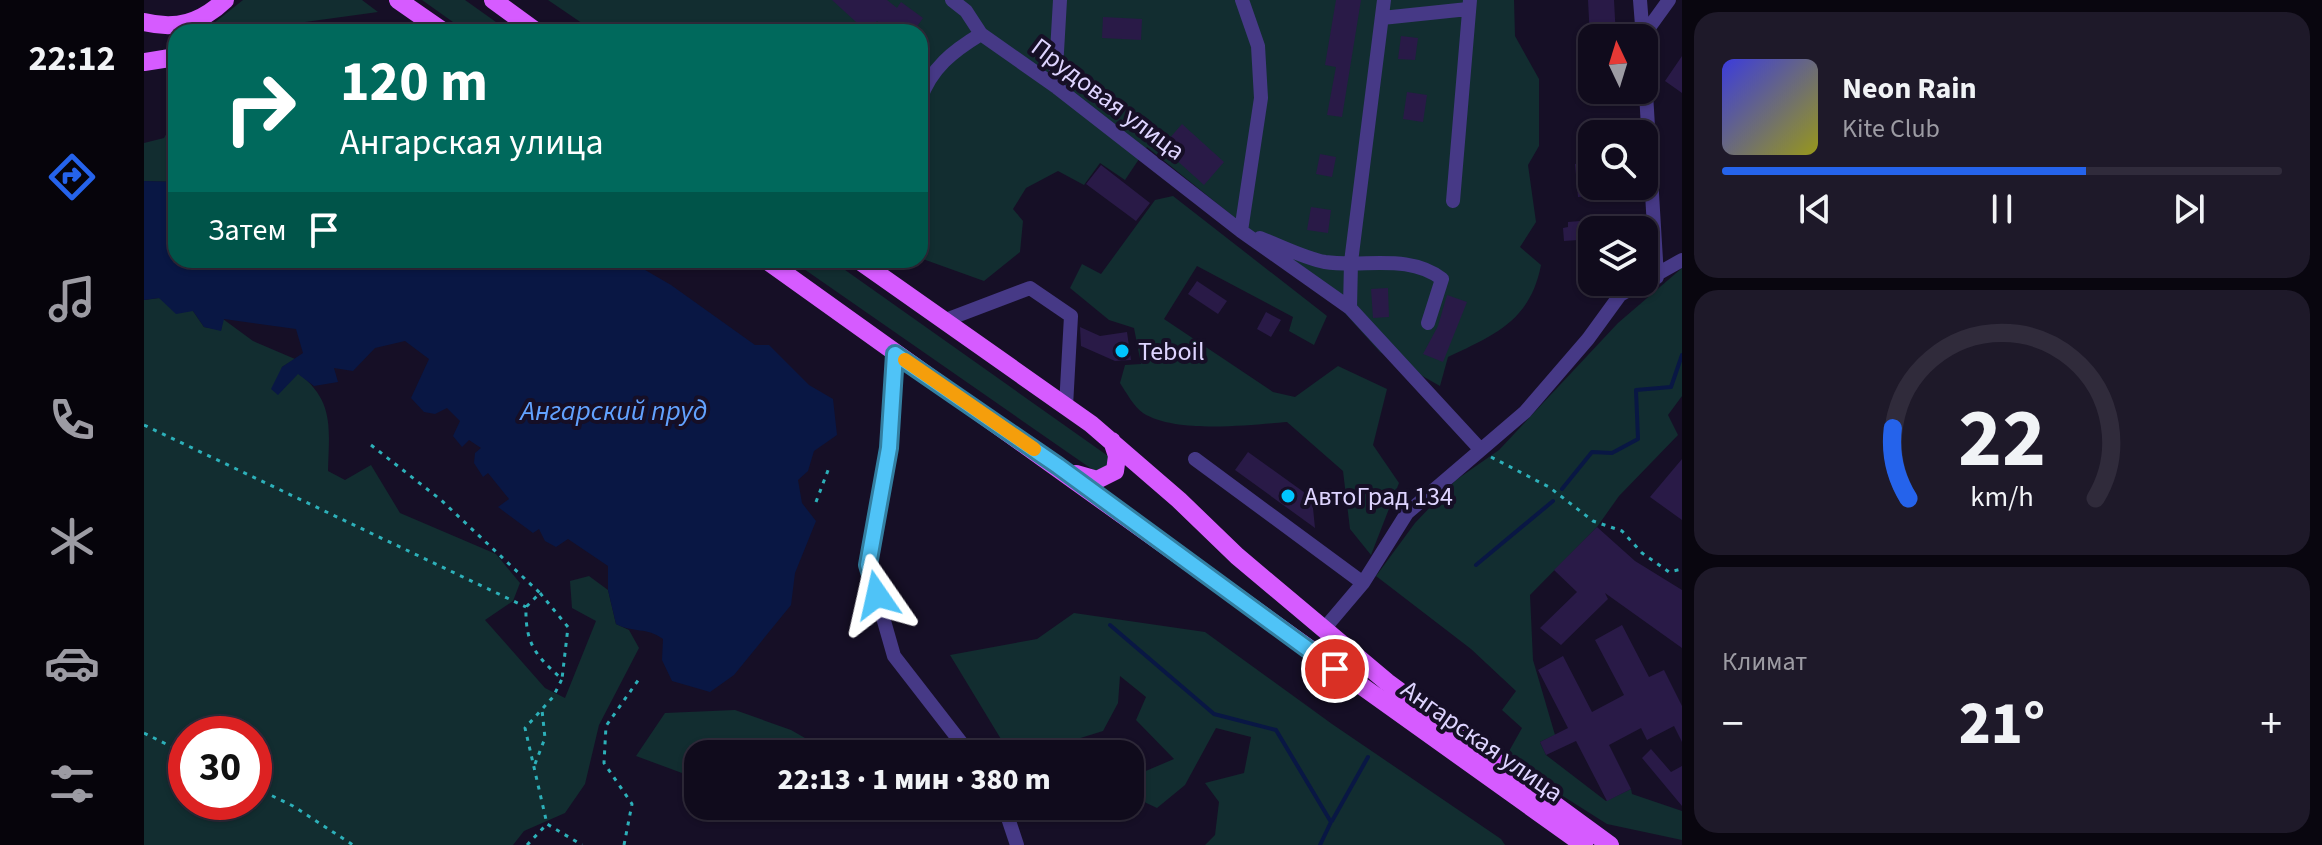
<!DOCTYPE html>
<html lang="ru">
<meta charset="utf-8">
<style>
:root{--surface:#100b1c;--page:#1e1929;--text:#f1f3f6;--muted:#9c9ba3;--line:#302b3b;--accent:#2563eb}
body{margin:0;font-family:"Source Sans 3",sans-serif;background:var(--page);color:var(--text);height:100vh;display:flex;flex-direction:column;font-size:30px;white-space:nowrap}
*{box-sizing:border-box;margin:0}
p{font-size:26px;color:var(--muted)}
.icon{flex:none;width:44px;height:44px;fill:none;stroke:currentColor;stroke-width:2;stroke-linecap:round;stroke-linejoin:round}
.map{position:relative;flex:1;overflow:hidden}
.side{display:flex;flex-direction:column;gap:12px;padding:12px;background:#09060f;width:640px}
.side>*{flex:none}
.hud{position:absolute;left:24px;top:24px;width:760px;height:244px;border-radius:24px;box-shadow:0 2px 6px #0004,0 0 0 2px var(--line);background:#00695c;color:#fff;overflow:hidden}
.needle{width:52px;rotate:356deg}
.tools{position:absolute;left:1434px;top:24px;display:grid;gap:16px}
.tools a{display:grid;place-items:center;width:80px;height:80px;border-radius:16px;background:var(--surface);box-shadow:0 2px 6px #0004,0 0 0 2px var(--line);font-size:40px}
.speed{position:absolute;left:24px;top:716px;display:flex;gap:16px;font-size:40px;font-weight:700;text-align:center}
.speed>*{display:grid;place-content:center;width:104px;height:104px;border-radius:50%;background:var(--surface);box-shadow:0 2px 6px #0004,0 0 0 2px var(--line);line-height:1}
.speed .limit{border:12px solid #d22;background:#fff;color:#111}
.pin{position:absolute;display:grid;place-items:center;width:68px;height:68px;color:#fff;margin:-34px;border:4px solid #fff;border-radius:50%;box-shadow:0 2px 8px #0007}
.me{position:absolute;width:88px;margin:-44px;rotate:349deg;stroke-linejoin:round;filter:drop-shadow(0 0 6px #0008)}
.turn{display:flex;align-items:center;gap:28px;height:168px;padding:0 40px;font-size:36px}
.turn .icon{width:104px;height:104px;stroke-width:2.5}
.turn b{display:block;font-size:56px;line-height:68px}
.then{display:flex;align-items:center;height:76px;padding:0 40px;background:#0003;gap:16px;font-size:30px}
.big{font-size:60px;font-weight:800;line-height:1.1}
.side .tile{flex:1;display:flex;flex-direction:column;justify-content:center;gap:12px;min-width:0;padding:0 28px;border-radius:24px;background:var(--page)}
.side .dial{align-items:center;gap:0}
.dial svg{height:208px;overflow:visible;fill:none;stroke:var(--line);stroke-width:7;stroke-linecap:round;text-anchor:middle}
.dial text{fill:var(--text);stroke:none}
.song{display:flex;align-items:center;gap:24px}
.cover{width:96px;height:96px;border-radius:12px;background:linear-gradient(135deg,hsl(240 70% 55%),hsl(60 70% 35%))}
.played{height:8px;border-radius:4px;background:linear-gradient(90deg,var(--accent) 65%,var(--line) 65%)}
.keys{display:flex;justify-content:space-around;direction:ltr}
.heat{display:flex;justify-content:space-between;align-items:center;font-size:44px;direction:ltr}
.trip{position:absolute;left:540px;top:740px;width:460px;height:80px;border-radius:24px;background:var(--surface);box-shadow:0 2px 6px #0004,0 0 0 2px var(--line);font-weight:800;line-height:80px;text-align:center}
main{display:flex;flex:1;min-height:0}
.tab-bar{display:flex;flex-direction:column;width:144px;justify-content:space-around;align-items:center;background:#06040b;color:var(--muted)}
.tab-bar .icon{width:56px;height:56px}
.tab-bar .selected{color:var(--accent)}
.tab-bar b{font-size:36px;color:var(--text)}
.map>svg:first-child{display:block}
.green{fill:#122d30;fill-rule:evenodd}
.water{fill:#091744}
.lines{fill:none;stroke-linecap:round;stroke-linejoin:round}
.stream{stroke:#091744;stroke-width:4}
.building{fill:#291a47}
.path{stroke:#2db0b9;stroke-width:3;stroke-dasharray:4 6;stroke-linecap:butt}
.minor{stroke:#463986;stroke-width:14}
.major{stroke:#d65bff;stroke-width:18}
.route-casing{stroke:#337fa1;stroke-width:20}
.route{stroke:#4fc3f7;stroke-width:14}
.slow{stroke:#f59e0b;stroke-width:14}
.poi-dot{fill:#00c5ff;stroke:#160f26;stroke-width:3}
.labels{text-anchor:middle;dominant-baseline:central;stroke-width:8;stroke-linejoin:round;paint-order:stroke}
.street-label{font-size:26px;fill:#ded4ff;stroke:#160f26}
.poi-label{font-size:26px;fill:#ded4ff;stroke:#160f26;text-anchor:start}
.water-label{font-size:28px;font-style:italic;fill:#62a2ff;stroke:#160f26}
</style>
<main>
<nav class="tab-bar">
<b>22:12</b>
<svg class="icon selected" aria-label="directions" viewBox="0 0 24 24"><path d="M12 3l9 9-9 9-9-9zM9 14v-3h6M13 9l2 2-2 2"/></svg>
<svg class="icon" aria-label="music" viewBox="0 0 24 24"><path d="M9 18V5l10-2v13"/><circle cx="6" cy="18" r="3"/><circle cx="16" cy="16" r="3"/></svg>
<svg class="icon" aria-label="phone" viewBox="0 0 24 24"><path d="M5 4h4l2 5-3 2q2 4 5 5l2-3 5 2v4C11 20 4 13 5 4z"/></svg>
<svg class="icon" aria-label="climate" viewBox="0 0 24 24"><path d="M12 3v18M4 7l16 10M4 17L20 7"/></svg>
<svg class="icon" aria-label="car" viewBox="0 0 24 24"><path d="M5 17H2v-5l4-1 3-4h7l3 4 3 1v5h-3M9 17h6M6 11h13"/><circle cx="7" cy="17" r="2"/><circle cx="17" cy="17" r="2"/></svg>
<svg class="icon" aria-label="filters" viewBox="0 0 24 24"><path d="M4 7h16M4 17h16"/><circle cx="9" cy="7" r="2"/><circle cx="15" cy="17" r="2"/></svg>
</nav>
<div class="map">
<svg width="1538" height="845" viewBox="0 0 1538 845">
<rect width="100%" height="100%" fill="#160f26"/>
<path class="green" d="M99,0H218L234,12L88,32H47L65,27Z
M278,0H321L366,32H323Z
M404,0H1370L1371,36L1395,79V146L1384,165L1392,222L1376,247L1397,265C1386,321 1351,335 1304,357L1296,386L1236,352L1178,288L1003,147L981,180L956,163L940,185L914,171L882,188L869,209L879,221L876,252L840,281L776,258V32H451Z
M32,118V182L0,181V143L20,138Z
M1029,196L1183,316L1170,345L1145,331L1149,317L1053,266L1020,319L1129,392L1151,397L1194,366L1243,389L1229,445L1255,483L1227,555L1206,529L1199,471L1143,422C1105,425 1032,434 999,413C990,407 982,392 976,383L981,365L997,364L990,328L965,320L926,288L938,264L957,274L1011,200Z
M647,260H687L964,456L967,465L952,472Z
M1538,268V396L1524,415L1534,435L1475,496L1453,527L1386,595L1389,660L1411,735L1396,742L1402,755L1462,801L1487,789L1488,794L1538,811V840L1463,824L1395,781L1364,753L1378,728L1358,710L1372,691L1327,649L1232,576L1271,523L1312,480L1355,450L1474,323Z
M15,298L49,311L60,327L77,330L79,319L109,341L151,359L138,367L134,394L154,373C191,401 185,429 184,471L201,480L227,465L256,513L352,554L376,583L369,601L341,620L401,688L421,698L452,621L428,608L426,581L445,576L464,590L472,624L485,630L495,648L455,725L441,784L421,813L380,831L369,845H0V300ZM42,734H110V802H42Z
M930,613L1061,632L1188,724L1357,839L1361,845H1061L1071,835L1075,802L1061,783L1100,773L1107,737L1072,728L1041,785L1013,808L996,800L997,773L1030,759L992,720L1002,697L976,676L974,703L959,731L885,754H866L806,655L893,639Z
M591,710L647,730L689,754H608L604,750L580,746L573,754H554V803L539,792L538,773L492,756L521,713Z
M747,806H828L818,817L769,820Z"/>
<path class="water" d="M0,181L32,182V260H484L527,285L611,345H625L665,385L689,399L693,435L670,451L664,471L654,480L658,503L672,521L651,573L647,605L590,675L566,692L528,681L518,660L519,639C503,627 489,633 472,624L464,590V566L424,539L412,547L401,541L395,529L389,533L354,507L365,499L344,473L339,477L330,463L331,453L337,448L325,440L318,447L309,436L316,421L303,408L291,414L280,412L267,398L285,359L261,341L231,348L209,371L190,368L194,382L170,386L154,374L134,395L127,389L138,367L159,353L152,329L80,319L77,331L60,327L49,311L32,314L15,298L0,300Z"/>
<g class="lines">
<path class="stream" d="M1418,489L1448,452L1468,453L1494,439L1492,390L1527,387L1538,355
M1332,565L1409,501
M966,625L1070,714L1132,730L1187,822L1176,845
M1188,821L1224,757"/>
</g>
<path class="building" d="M688,0H743L753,8L757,2L779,18L769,32H747L733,21L723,32Z
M1192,0H1217L1198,117L1183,115L1192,67L1181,65Z
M1444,0H1470L1472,38H1446Z
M959,17L998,19L997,40L958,38Z
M1257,36L1274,38L1271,60L1254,59Z
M1538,56V93L1521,81Z
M1263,92L1283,95L1279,122L1259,119Z
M1038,124L1080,162L1060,185L1018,147Z
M1176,154L1192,157L1188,177L1172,174Z
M1448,162V196L1434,197L1431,164Z
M957,165L1006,203L992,221L942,184Z
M1167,207L1187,210L1184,233L1163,230Z
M1473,218L1474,230H1448V239L1420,241L1419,228L1424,227V222Z
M1053,281L1083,301L1074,314L1044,294Z
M1244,288L1245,317L1229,318L1227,289Z
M1303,295L1323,302L1299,362L1279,354L1294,326Z
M1122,312L1137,320L1127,337L1113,329Z
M936,327L956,336L983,332L987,360L971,361L937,346Z
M1104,452L1168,498L1171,528L1091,470Z
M1538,459V520L1506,497Z
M1453,527L1491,561L1538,590V648L1461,593L1464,599L1417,645L1396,628L1433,592L1410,570Z
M1478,625L1505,677L1520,670L1538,706V742L1530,726L1503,740L1497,728L1465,745L1487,789L1463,801L1432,741L1402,755L1396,742L1424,728L1394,670L1419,656L1448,712L1480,695L1451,640Z
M1507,749L1527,772L1538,766V806L1498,758Z"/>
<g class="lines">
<path class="path" d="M0,425L382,607
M227,445L297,500L396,593L382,607C381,644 392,656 418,679L409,697L381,728L403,824L438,845
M1347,457L1405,487L1449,521L1478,531L1498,553L1525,572L1538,569
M672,502L686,465
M396,593L424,627L418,679
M0,733L42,754
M391,764L401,738L398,710
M110,787L149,806L209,845
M383,845L403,824
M480,845L488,804L460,763L462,726L495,679"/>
<path class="minor" d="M808,0L822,11L837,34L911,86L1097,231L1206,308L1336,449
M1496,0L1499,38
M1238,18L1324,9
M1499,36L1525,0
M1500,60L1513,277
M911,86L916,0
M776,100C787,68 809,51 837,34
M1309,201L1326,0
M1097,231L1117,98L1114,46L1098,0
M1116,238C1137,246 1160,258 1181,262C1220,268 1264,253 1298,279L1284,323
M1206,308L1207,262L1240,0
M799,321L886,288L927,316L922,406
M751,354L745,448L724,565L750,656L826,754
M1051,459L1219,583
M1180,629L1219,583L1263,513L1381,412L1444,339L1476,295L1538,260
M860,806L873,845"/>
<path class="major" d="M254,0L300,32
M349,0L393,32
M0,22C32,30 57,23 81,0
M216,32H274
M0,62L32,57
M622,260L1440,845
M714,260L947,424L1035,500L1093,556L1243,682L1466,845
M932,474L953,480L971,471L973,456L968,441"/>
</g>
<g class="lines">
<g class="route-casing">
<path id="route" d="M733,595L724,565L745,448L751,354L914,466L1191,669"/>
</g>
<use href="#route" class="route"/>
<path class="slow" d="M761,360L890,449"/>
</g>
<g class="poi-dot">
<circle cx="978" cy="351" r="8"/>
<circle cx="1144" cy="496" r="8"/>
</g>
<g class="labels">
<g class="street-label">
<text transform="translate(964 99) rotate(37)">Прудовая улица</text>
<text transform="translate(1338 741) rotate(35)">Ангарская улица</text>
</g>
<g class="poi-label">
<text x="994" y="351">Teboil</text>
<text x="1160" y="496">АвтоГрад 134</text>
</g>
<g class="water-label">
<text x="470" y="411">Ангарский пруд</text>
</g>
</g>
</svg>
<div class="tools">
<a><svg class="needle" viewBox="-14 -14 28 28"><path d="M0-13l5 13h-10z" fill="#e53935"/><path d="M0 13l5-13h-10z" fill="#9c9ba3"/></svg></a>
<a><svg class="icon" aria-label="search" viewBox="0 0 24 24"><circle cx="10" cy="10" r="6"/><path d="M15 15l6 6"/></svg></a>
<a><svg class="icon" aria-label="layers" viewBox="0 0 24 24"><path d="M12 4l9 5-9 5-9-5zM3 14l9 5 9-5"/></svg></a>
</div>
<div class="speed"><div class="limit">30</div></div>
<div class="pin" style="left:1191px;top:669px;background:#d93025"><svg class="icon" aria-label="arrive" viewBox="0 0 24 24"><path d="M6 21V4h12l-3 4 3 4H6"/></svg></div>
<svg class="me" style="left:733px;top:595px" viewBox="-20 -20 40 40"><path d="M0-17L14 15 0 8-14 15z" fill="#4fc3f7" stroke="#fff" stroke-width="4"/></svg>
<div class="trip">22:13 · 1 мин · 380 m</div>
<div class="hud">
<div class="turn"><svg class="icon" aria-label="right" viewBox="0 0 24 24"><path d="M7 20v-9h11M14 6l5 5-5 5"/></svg><div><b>120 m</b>Ангарская улица</div></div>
<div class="then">Затем<svg class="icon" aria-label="arrive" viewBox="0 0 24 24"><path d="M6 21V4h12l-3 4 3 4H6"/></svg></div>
</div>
</div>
<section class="side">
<div class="tile">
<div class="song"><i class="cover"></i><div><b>Neon Rain</b><p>Kite Club</p></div></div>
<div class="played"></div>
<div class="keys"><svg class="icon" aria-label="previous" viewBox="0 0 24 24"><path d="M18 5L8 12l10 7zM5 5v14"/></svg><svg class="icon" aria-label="pause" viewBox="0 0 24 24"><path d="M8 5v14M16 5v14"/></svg><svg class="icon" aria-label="next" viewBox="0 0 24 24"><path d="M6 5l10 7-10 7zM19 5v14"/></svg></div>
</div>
<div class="tile dial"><svg viewBox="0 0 100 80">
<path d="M14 69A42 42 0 1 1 86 69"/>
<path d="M14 69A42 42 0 0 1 8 42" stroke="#2563eb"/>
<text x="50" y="56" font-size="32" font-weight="700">22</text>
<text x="50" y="72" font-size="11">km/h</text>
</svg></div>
<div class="tile"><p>Климат</p>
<div class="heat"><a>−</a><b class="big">21°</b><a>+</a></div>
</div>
</section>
</main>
